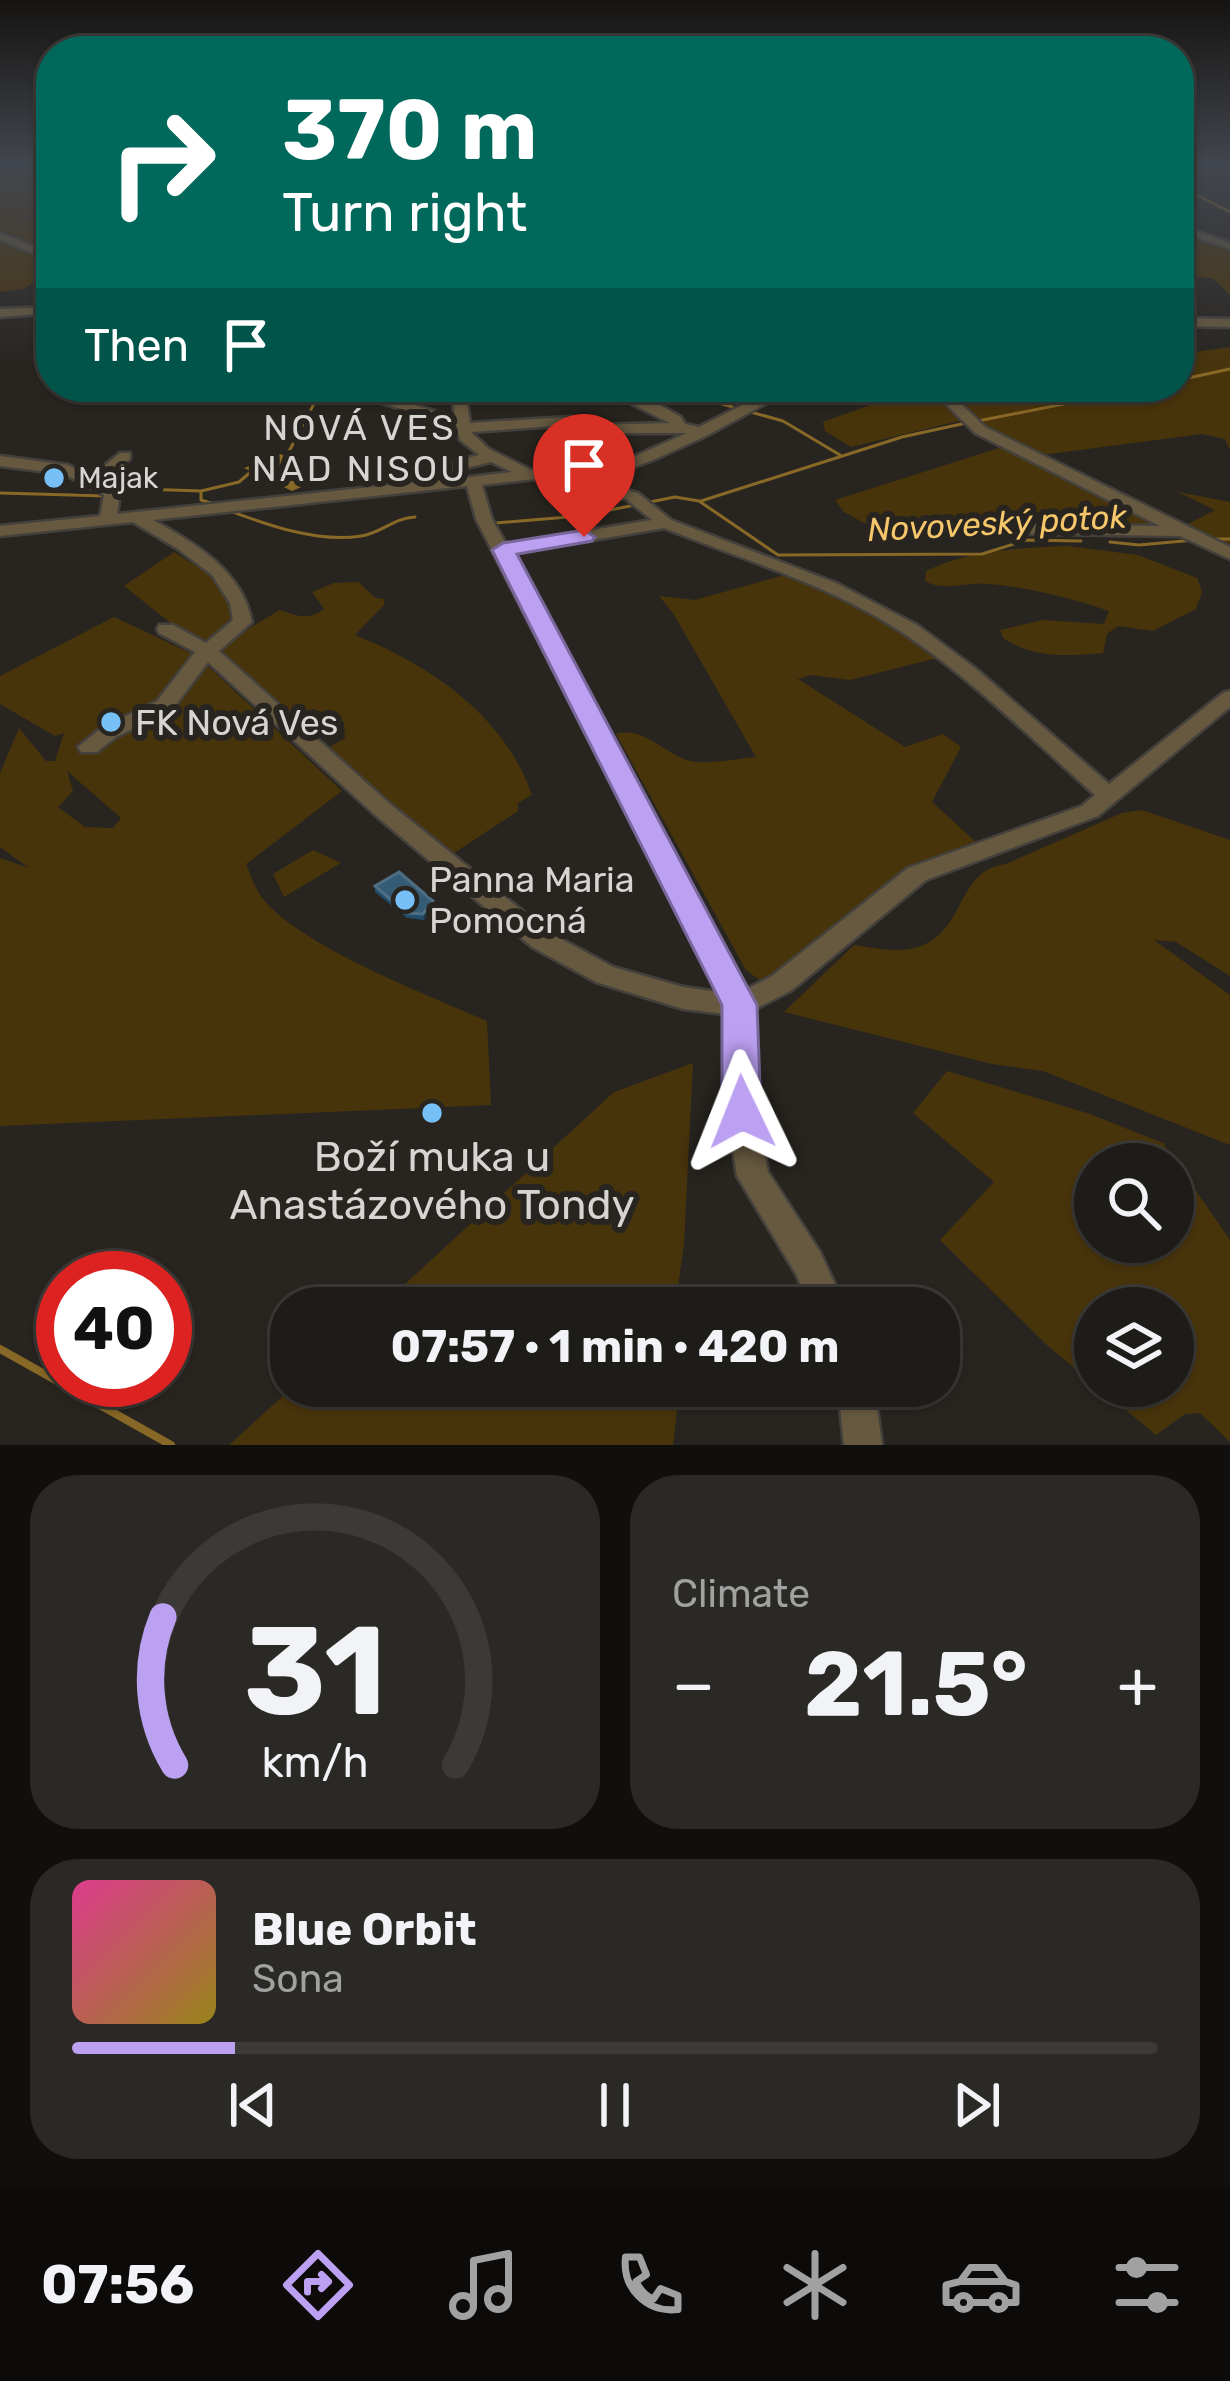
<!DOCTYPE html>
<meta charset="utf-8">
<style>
:root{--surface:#1e1c18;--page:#2b2925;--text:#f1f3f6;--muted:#a1a1a2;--line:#3c3a37;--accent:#bca0f2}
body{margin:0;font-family:Rubik,sans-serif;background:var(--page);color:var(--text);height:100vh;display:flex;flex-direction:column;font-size:45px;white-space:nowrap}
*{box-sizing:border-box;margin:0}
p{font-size:39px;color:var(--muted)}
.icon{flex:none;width:66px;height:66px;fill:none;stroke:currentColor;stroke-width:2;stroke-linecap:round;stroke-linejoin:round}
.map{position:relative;height:1445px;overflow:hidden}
.details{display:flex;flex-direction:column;gap:30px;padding:30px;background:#100f0d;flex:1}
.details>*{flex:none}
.banner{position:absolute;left:36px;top:36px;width:1158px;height:366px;border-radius:48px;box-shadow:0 3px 9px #0004,0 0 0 3px var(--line);background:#00695c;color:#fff;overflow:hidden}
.fabs{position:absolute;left:1074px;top:1143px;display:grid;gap:24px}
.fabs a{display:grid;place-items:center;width:120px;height:120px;border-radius:50%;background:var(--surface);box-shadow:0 3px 9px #0004,0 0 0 3px var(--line);font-size:60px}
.speed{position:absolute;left:36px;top:1251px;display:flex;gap:24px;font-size:60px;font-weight:700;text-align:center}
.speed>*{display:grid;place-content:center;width:156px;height:156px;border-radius:50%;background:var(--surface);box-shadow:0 3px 9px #0004,0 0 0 3px var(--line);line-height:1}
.speed .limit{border:18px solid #d22;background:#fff;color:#111}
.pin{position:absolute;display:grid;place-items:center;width:102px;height:102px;color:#fff;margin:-123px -51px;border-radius:50% 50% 50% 0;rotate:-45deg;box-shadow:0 0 12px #0007}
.pin .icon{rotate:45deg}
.me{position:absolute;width:132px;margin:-66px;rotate:358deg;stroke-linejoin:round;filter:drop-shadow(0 0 9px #0008)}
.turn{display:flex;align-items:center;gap:42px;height:252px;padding:0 48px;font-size:54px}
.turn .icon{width:156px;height:156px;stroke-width:2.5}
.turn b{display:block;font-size:84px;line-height:102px}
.then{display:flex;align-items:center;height:114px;padding:0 48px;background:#0003;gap:24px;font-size:45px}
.big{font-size:90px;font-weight:700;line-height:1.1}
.details .card{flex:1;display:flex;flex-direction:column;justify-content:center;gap:18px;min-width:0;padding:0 42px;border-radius:48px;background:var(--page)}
.details .dial{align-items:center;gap:0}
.dial svg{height:312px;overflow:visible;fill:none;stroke:var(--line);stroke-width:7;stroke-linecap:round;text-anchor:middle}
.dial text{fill:var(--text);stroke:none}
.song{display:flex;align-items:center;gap:36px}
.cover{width:144px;height:144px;border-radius:18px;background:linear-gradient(135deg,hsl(330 70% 55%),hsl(50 70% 35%))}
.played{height:12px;border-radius:6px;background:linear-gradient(90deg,var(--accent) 15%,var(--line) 15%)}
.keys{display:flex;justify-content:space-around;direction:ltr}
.heat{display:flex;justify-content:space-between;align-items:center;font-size:66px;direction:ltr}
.details .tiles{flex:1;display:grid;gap:30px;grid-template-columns:1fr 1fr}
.card:last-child{grid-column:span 2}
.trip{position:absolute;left:270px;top:1287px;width:690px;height:120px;border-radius:48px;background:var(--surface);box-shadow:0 3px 9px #0004,0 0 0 3px var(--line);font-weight:700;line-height:120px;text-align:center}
.tabs{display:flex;height:192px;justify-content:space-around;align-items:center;background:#0c0b0a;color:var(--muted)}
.tabs .icon{width:84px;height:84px}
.tabs .selected{color:var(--accent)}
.tabs b{font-size:54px;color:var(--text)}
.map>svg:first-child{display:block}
.green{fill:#48340b;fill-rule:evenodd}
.water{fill:#886826}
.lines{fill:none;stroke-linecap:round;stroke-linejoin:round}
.stream-far1{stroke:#886826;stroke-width:3}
.stream{stroke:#886826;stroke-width:8}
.minor-casing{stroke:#44413c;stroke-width:5}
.minor{fill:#665940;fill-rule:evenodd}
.wall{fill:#224d6a}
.shaded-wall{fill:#1c3748}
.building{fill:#355c75;stroke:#4e6f83;stroke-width:3}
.route{fill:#bca0f2;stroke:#7a689d;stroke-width:3}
.poi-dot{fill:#76c0f7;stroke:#282520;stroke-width:4.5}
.labels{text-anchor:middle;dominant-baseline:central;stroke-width:12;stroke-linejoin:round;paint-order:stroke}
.far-poi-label{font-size:30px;fill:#d7d5d1;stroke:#282520;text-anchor:start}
.far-water-label{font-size:33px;font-style:italic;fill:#f6c66b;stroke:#282520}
.far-quarter-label{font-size:36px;letter-spacing:3px;fill:#d7d5d1;stroke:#282520}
.poi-label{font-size:36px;fill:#d7d5d1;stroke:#282520;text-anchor:start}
.near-poi-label{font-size:42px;fill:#d7d5d1;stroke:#282520}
</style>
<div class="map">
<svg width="1230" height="1445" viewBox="0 0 1230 1445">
<rect width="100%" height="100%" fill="#282520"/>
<path class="green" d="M0,166H51V212L15,218L51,215V254L0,233Z
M1179,229L1230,247V295L1212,278L1179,277Z
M0,239L51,259V271L23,289L0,292Z
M1230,347V450L1225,439L1202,434L1034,456L978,424L959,421L851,447L825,431L823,422L920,387H1179V354Z
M999,448L1024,457L1164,526L929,522L886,535L844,512L835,500Z
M1178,492L1230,502V551L1182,527L1215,510Z
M1067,546L1138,555L1197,578L1202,592L1196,609L1153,631L1118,626L1107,634L1103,653C1065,656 1035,659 1003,638L1000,630L1043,620L1104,624L1109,611C1070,598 1031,588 990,584C968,581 944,592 925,581L926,571C969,550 1020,548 1067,546Z
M174,552L217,579L237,618L214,637L200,641C171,626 149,605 124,586Z
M788,574L857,603L941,657L850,680L810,675L798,679L905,747L943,734L961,747L932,802L977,843L914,868L781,972L762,982L746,970L616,734C647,725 668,760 697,762C716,763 737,759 756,757L673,613L659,596L695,600Z
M358,582L376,598L384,599V605L355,635C430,665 505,716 532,795L518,803V811L445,859L324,750L345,738L344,722L314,709L289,715L216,648L280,610C298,616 308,621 324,609L312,592L334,583Z
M114,617L197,656L342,791L246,864C251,875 255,889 263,899C302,947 428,995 487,1021L491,1105L0,1126V858L29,868L0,847V773L19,728L46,761H55L64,733L55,736L0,704V676ZM67,771L121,818L113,828L85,827L58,807L73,791Z
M1142,810L1230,840V976L1176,942L1154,940L1230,995V1145L1043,1071L992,1064L784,1012L854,945C869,947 887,951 902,950C969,945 951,870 1006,864L1122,813Z
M313,850L341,863L284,897L273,874Z
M693,1063L684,1244L675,1308H379L614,1092Z
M947,1071L1087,1113L1163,1143L1230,1240V1442L1200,1413L1185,1414L1156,1435L1097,1386H1173V1308H1095V1385L1048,1346L940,1240L994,1182L913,1113ZM1095,1164H1173V1242H1095Z
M294,1386H680L673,1445H229Z"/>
<path class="water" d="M281,454L286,457L327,476L292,491L244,468Z"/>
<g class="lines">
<path class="stream-far1" d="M1179,186L1230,212
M1179,380L1230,369
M668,389L783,421L840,455
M978,421L1149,387
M285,459L317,398L328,387
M201,491L239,482L253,470
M0,493L107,496
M118,494L142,489L201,491V500L217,505
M701,501L902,437L966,423
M227,510C268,525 317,543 361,536C382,533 393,518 415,517
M496,523L580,516L675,497L699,501L778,555L982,554L1027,540L1081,541
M1212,539H1230
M1110,542L1139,545L1194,540"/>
<path class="stream" d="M0,1349L171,1445"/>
<g class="minor-casing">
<path id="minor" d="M1179,225L1230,243V249L1179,231Z
M0,233L51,253V260L0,240Z
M51,307V313L0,317V309Z
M1179,318L1230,319V327L1179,326Z
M330,387H352L455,417L453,403L459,387H473L467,403L470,423L571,417L593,425L670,423L622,399L653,391L658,404L681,417L685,424L699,427L778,387H796L708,435L653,460L626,470L572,475L638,493L671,520L836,583L917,625L975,668L1109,784L1223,693L1230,691V707L1098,816L926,880L792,990L753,1010L757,1112L768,1172L820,1252L846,1308H811L796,1274L737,1176L727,1112L725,1014L683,1009L596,982L532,947L374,814L208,662L172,710L116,737L97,752H81L78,747L101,728L157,701L195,652L159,633L157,629L159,625H173L206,643L233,620L230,603L212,575L178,549L133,522L0,536V526L100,516L104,495L64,474L0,466V456L68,465L103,482L104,466L120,453H130V459L117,470L120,493L117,514L437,480L440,465L479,455L460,440L456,426ZM569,425L591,433H687L624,461L531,470L489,449L471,432ZM491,462L512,472L453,479V471ZM562,476L563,482L626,499L652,520L506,544L492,519L482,485ZM467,486L476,519L718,992L683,987L613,967L550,933L390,804L219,651L252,622C242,570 196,544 153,520ZM664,528C744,560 834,586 906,635C974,681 1034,741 1095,795L1082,806L908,868L772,976L745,990L511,554Z
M929,387H944L985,427L1230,547V559L1180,536L920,532L918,528L926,523L1160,526L975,433Z
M838,1386H874L882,1445H844Z"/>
</g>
<use href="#minor" class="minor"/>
</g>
<path class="wall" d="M375,886L433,901L434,906L424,920L407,918L375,892Z"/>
<path class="shaded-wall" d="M433,901L434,906L424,920L423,914Z"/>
<path class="building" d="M399,872L433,901L423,914L406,913L375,886Z"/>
<linearGradient id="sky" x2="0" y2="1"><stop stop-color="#161412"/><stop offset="0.45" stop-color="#42464e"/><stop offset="1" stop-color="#42464e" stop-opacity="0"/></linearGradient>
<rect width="1230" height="368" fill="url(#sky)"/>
<path class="route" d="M584,530L595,537L592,541L517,554L757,1005L761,1112L755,1124L742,1129L728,1124L722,1112V1005L492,550L503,543Z"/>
<g class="poi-dot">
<circle cx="54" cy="478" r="12"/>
<circle cx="111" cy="722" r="12"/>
<circle cx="405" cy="900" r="12"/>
<circle cx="432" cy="1113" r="12"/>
</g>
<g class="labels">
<g class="far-poi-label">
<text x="78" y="478">Majak</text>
</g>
<g class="far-water-label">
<text transform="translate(997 523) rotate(-3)">Novoveský potok</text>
</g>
<g class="far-quarter-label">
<text x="360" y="427">NOVÁ VES<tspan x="360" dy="41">NAD NISOU</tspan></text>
</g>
<g class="poi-label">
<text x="135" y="722">FK Nová Ves</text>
<text x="429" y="879">Panna Maria<tspan x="429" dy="41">Pomocná</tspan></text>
</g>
<g class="near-poi-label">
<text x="432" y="1157">Boží muka u<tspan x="432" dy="48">Anastázového Tondy</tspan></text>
</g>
</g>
</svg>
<div class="fabs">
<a><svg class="icon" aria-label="search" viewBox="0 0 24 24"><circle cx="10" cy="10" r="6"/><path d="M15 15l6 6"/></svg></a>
<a><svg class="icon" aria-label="layers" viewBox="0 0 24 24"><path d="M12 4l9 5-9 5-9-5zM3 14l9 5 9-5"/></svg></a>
</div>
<div class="speed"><div class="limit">40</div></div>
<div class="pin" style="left:584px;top:537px;background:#d93025"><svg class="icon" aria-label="arrive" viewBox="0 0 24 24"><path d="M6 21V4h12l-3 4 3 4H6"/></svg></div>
<svg class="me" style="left:742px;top:1112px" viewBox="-20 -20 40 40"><path d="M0-17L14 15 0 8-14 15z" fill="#bca0f2" stroke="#fff" stroke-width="4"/></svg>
<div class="trip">07:57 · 1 min · 420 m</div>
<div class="banner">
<div class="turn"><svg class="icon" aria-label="right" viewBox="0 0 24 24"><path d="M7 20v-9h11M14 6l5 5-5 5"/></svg><div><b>370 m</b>Turn right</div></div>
<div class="then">Then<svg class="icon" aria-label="arrive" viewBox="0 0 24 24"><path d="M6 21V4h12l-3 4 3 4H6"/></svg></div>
</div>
</div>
<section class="details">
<div class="tiles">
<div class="card dial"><svg viewBox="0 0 100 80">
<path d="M14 69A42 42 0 1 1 86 69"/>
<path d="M14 69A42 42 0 0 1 11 31" stroke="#bca0f2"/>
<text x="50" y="56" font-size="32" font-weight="700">31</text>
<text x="50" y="72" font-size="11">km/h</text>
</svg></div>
<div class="card"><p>Climate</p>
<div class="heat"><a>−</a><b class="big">21.5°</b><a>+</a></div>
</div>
<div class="card">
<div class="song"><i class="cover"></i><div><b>Blue Orbit</b><p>Sona</p></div></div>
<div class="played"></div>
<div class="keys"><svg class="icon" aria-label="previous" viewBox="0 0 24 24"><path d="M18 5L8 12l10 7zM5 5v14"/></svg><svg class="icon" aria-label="pause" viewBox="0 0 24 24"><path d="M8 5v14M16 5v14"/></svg><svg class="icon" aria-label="next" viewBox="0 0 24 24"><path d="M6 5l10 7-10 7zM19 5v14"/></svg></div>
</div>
</div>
</section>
<nav class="tabs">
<b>07:56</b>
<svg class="icon selected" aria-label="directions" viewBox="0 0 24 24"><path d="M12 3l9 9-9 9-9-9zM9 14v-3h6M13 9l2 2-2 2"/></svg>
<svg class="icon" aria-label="music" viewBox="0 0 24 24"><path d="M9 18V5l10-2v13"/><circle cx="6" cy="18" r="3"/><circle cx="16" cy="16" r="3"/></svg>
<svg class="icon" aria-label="phone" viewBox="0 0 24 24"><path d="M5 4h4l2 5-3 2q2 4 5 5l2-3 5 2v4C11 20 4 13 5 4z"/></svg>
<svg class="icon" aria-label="climate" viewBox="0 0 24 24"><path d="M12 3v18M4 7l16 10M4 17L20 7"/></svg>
<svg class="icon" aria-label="car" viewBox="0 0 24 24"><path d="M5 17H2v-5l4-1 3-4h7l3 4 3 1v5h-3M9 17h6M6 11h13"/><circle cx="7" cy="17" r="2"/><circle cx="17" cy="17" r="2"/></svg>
<svg class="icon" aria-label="filters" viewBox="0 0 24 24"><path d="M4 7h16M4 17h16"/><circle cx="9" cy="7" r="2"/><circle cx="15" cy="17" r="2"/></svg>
</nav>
